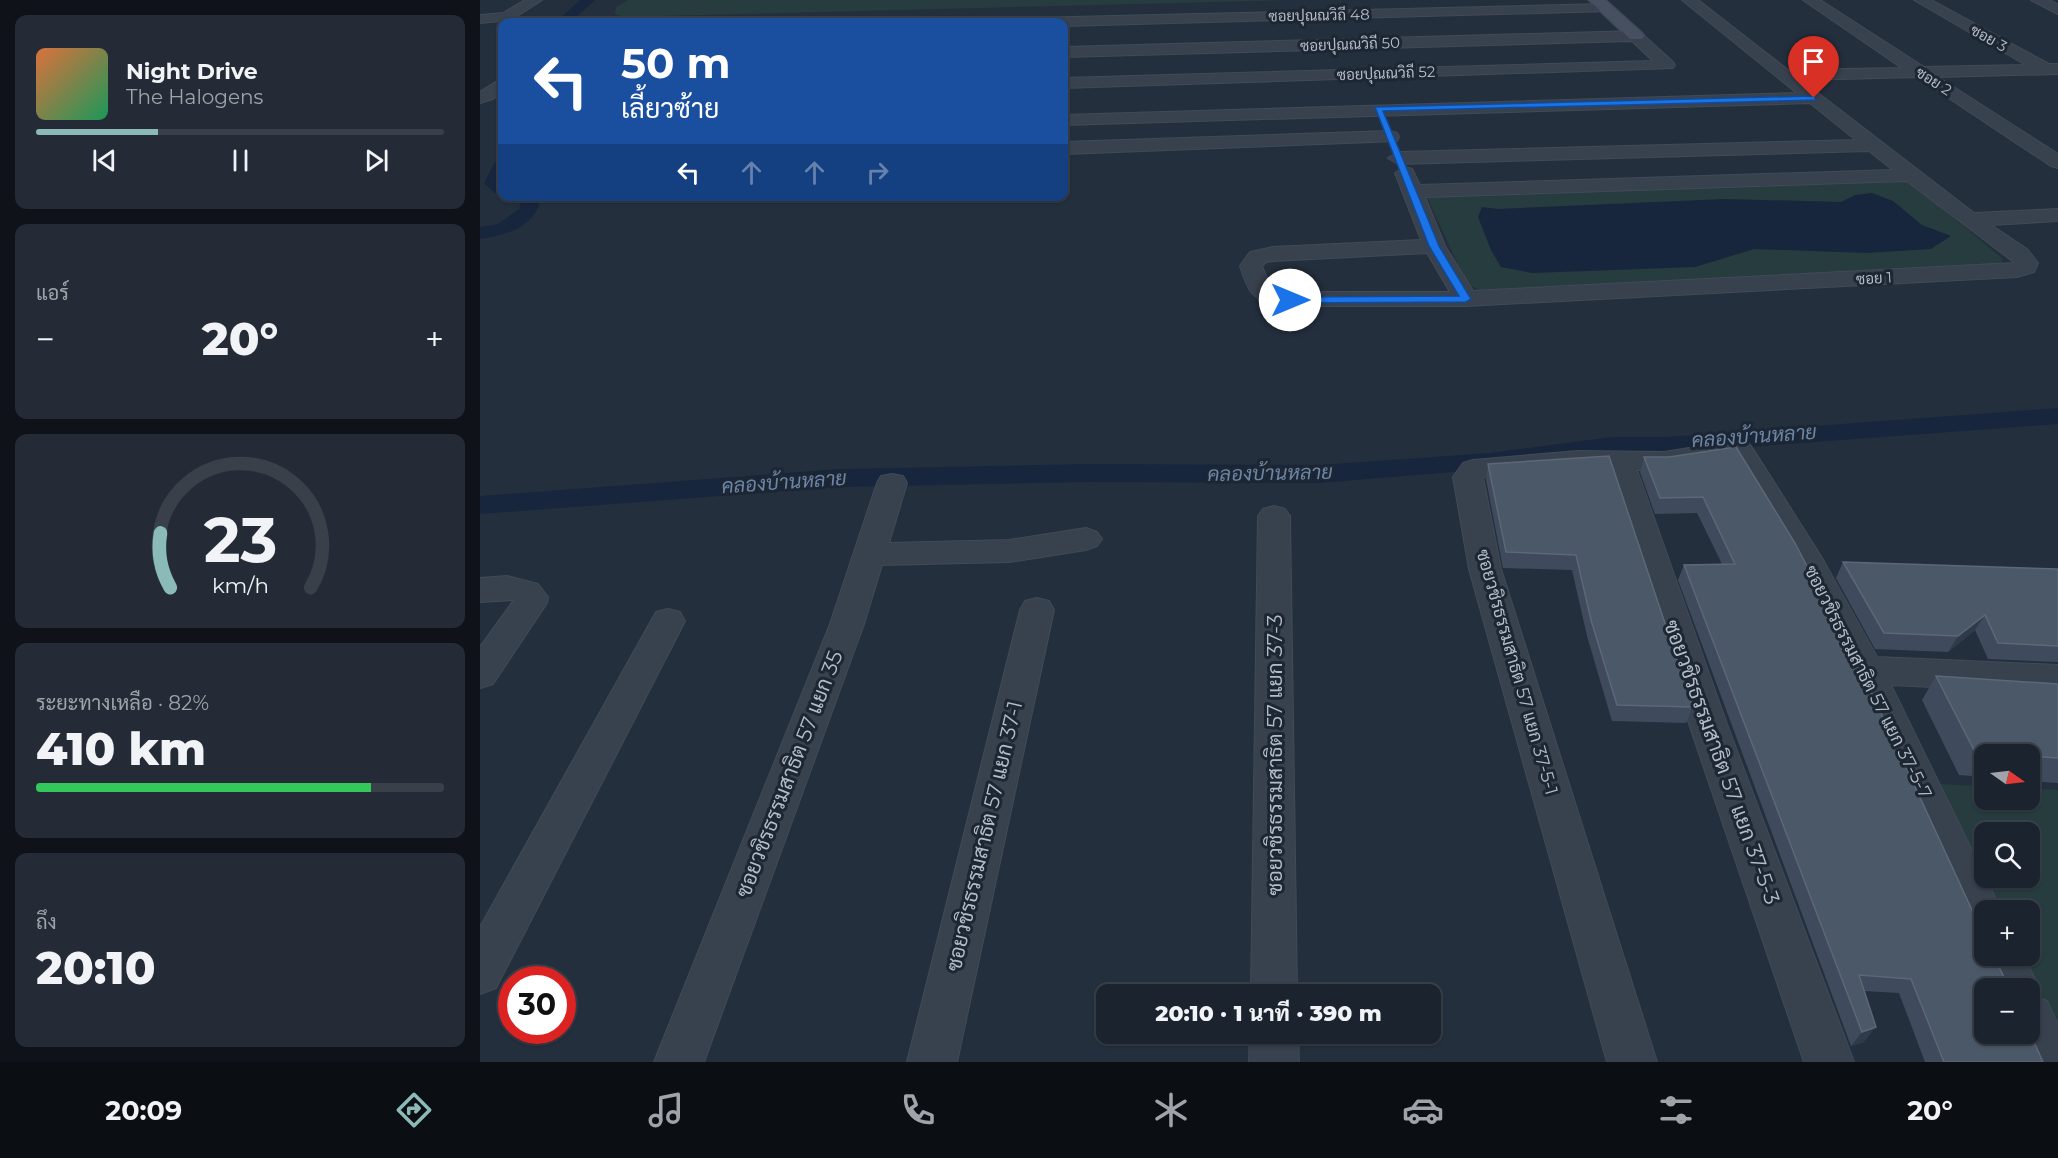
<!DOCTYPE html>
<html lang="th">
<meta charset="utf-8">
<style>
:root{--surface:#1b232e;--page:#242b36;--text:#f1f3f6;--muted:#a0a4aa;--line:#39404a;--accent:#8bbbb9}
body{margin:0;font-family:Montserrat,Sarabun,sans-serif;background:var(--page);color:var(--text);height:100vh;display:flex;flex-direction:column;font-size:22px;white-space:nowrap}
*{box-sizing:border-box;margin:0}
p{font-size:20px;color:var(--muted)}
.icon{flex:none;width:33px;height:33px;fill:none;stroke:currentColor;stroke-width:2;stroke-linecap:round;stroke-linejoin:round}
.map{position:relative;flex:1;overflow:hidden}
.sheet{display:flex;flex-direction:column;gap:15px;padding:15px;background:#0f1319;width:480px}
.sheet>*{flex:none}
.hud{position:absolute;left:18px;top:18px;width:570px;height:183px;border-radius:12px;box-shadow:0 2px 4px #0004,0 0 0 2px var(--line);background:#1a4fa0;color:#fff;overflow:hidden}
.needle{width:39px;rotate:104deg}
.tools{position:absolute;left:1494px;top:744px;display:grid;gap:12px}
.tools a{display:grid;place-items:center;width:66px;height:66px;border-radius:12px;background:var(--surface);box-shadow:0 2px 4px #0004,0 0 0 2px var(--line);font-size:30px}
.speed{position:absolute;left:18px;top:966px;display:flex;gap:12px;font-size:30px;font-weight:700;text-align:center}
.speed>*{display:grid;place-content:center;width:78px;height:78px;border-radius:50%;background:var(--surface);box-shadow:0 2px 4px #0004,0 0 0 2px var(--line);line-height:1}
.speed .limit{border:9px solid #d22;background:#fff;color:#111}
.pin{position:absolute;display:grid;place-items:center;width:51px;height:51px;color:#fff;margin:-62px -26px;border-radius:50% 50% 50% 0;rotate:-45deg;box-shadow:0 0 6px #0007}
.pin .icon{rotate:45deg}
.me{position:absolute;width:66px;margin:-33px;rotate:90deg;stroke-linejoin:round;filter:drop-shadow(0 0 4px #0008)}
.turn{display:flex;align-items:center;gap:21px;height:126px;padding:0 24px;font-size:27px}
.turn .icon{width:78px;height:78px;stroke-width:2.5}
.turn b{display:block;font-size:42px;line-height:51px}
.lanes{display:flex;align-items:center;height:57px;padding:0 24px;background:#0003;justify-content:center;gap:30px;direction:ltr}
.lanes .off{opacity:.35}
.big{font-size:45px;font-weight:800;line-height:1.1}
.sheet .widget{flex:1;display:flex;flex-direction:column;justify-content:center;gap:9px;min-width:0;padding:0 21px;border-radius:12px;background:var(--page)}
.sheet .dial{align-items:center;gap:0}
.dial svg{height:156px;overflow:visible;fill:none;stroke:var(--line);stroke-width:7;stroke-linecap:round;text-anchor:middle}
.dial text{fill:var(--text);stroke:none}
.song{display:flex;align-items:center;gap:18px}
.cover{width:72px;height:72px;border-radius:9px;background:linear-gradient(135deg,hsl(20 70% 55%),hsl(150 70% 35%))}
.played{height:6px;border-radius:3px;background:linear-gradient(90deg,var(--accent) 30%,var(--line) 30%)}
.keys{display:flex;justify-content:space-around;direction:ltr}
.heat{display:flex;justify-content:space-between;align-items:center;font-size:33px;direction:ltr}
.charge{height:9px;border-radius:4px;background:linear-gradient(90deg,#34c759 82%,var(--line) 0)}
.trip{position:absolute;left:616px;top:984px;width:345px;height:60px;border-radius:12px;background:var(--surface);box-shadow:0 2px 4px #0004,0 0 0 2px var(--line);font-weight:800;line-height:60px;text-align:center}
.tab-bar{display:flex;height:96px;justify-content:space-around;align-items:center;background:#0b0e12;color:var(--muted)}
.tab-bar .icon{width:42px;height:42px}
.tab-bar .current{color:var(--accent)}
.tab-bar b{font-size:27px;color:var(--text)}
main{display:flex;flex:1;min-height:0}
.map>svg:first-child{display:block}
.green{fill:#263c3f;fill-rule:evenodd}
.water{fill:#17263c}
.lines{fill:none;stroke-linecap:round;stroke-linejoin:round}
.canal{fill:#17263c;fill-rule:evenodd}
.street-casing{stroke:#414a57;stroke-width:2}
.secondary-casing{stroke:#414a57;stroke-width:3}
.street{fill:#38414e;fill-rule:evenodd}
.secondary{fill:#465061;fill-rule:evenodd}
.wall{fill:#3f4b5c}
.shaded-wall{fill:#2f3b4b}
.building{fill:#4b5868;stroke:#5c6777;stroke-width:1.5}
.route{fill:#1a73e8;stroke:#114b97;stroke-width:1.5}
.labels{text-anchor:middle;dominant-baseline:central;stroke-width:6;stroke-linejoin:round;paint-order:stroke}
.far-street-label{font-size:15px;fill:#b4bcc9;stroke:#1d2633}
.street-label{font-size:18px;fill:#b4bcc9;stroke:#1d2633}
.water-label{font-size:20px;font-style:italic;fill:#6d86a8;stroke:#1d2633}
.near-street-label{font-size:21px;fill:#b4bcc9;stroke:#1d2633}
</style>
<main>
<section class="sheet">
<div class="widget">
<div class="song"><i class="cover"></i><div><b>Night Drive</b><p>The Halogens</p></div></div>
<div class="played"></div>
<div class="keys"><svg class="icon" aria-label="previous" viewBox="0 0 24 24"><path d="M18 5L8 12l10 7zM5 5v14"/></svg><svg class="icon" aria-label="pause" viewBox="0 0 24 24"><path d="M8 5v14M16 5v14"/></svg><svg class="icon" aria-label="next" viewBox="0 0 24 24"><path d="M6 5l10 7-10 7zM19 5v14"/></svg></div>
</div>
<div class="widget"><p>แอร์</p>
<div class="heat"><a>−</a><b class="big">20°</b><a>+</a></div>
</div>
<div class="widget dial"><svg viewBox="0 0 100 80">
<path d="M14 69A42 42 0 1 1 86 69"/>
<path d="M14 69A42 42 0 0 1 9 41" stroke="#8bbbb9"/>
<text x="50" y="56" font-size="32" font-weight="700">23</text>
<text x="50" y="72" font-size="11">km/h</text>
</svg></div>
<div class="widget"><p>ระยะทางเหลือ · 82%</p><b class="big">410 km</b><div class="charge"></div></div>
<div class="widget"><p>ถึง</p><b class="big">20:10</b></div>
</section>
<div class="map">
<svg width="1578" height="1062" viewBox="0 0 1578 1062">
<rect width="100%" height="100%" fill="#242f3e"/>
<path class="green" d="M148,0H811L144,17L135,14L136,7Z
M1427,179L1523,259L1520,265L1002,291L987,284L946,195Z
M1457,784L1504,786V800H1550V788L1578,790V1028L1542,956H1550V910H1520ZM1504,832H1550V878H1504Z"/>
<path class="water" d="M1392,193L1413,201L1442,225L1471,236L1451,249L1387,253L1274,249L1215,267L1052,273L1021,267L1011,250L998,217L1002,207L1018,209L1245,199L1361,202L1375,195Z"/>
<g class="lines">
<path class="canal" d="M100,0H115L91,22H76Z
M22,160V195L15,193L4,183L15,162Z
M34,196H59L61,199C54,228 26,235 0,239V227L18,224L39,209L41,202Z
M1578,408V424L1186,453H1132L1010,469L838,483L606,482L359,487L0,514V496L359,469L606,464L838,465L1010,453L1132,437H1186Z"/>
<g class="street-casing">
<path id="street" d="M45,0H62L31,20L0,23V15L23,13Z
M1202,0H1218L1308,70L1422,68L1323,0H1340L1444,67L1546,65L1434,0H1451L1569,64H1578V74L1458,77L1578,154V168L1571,166L1437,77L1321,80L1494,213L1578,209V221L1511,225L1547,249L1558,263L1554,272L1537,277L986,306H800C772,300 768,292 760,266L770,252L793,247L941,240L915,173L925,167L932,169L940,185L1413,170L1389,151L918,164L908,158L918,152L1376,140L1330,103L584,125V115L1317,93ZM1427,181L1535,263L993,291L965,246L945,197ZM947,253L970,292H800L790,286L782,266L786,262L793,261Z
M1551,0H1569L1578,4V14Z
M1126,4L1133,8L1131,11L584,26V22H544L551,18Z
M1156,31L1161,33L1193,62L1195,65L1193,68L584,88V78L1173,61L1152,41L584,57V47Z
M22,78V91L13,99L0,103V92Z
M910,131L917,133L919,137L917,141L584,154V142Z
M1259,440L1269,443L1273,449L1342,558L1397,657L1578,665V693L1411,685L1521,910H1504V956H1544L1559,988L1556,997L1567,1001L1578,1025V1062H1545L1533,1034H1550V988H1512L1497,956L1503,942L1488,937L1368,670L1310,558L1251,459L1184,470H1157L1248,727L1374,1062H1324L1210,727L1127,469H1098L1003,477L1021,569L1177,1062H1127L989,569L973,477L983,463L993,460L1098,451L1184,452Z
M412,474L423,476L427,483L409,543L529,540L606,528L617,532L622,539L617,546L606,550L529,562L402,565L384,624L224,1062H174L350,624L397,483L401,476Z
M794,506L805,509L810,516L817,994H771L778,516L783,509Z
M27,576L58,584L68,597L67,603L13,684L0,688V647L34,600L0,602V578Z
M557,598L569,601L574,610L477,1062H427L540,610L545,601Z
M188,609L200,612L205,621L16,988L0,994V927L176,612Z
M770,1034H818L819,1062H769Z"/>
</g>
<g class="secondary-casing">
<path id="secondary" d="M1109,0H1125L1162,33L1164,36L1162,39H1150Z"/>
</g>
<use href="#street" class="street"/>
<use href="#secondary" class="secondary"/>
</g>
<path class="wall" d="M1256,447L1563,1062H1445L1419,993L1384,991V1042L1371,1046L1198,580L1204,565L1242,564L1217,513L1175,514L1160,472L1164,457H1189Z
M1129,456L1213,707L1206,723L1132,721L1107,636L1092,570L1023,568L1006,479L1008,464Z
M1363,562L1578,569V662L1508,659L1495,630L1468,652L1395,649L1356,578Z
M1456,676L1578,684V783L1550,781V754H1504V777L1479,775L1442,700Z"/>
<path class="shaded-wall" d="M1505,615L1495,630L1468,652L1478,636Z
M1396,1027L1384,1042L1371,1046L1382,1032Z"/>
<path class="building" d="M1256,447L1315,543L1382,672L1504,936V956H1514L1529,988H1504V1034H1550V1033L1563,1062H1464L1431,979L1379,975L1396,1027L1382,1032L1204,565L1255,564L1223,497L1180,498L1164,457H1189Z
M1129,456L1213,707L1137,705L1111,620L1096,555L1026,552L1008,464Z
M1363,562L1578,569V646L1518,643L1505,615L1478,636L1404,633Z
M1456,676L1578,684V758L1550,756V754H1530L1495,752Z"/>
<path class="route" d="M1334,96L1336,100L903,111L959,246L991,299L986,302L810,303L805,300L810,297L979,296L949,246L895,107Z"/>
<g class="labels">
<g class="far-street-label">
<text transform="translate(839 15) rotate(-1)">ซอยปุณณวิถี 48</text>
<text transform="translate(1509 38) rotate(29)">ซอย 3</text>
<text transform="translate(870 44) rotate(-2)">ซอยปุณณวิถี 50</text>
<text transform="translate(906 73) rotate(-2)">ซอยปุณณวิถี 52</text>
<text transform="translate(1454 81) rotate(33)">ซอย 2</text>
<text transform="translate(1394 278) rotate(-3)">ซอย 1</text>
</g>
<g class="street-label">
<text transform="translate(1037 672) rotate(74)">ซอยวชิรธรรมสาธิต 57 แยก 37-5-1</text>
<text transform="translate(1388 682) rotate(63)">ซอยวชิรธรรมสาธิต 57 แยก 37-5-7</text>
</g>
<g class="water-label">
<text transform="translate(1274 436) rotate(-4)">คลองบ้านหลาย</text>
<text transform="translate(790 473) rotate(-1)">คลองบ้านหลาย</text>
<text transform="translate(304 482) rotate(-4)">คลองบ้านหลาย</text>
</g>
<g class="near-street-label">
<text transform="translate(794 755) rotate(-90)">ซอยวชิรธรรมสาธิต 57 แยก 37-3</text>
<text transform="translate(1242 762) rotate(70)">ซอยวชิรธรรมสาธิต 57 แยก 37-5-3</text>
<text transform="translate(309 774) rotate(-69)">ซอยวชิรธรรมสาธิต 57 แยก 35</text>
<text transform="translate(504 836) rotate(-77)">ซอยวชิรธรรมสาธิต 57 แยก 37-1</text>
</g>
</g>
</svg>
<div class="tools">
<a><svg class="needle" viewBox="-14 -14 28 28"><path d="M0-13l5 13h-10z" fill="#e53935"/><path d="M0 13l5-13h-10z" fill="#a0a4aa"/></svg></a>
<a><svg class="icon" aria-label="search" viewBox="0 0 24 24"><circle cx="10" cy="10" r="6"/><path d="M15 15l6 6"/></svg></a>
<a>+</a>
<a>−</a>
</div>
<div class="speed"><div class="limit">30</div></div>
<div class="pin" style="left:1334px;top:98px;background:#d93025"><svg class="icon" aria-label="arrive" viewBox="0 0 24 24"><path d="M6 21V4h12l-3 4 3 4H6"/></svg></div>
<svg class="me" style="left:810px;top:300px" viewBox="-20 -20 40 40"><circle r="19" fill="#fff"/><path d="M0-13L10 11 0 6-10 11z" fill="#1a73e8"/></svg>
<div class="trip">20:10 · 1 นาที · 390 m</div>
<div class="hud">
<div class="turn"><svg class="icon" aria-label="left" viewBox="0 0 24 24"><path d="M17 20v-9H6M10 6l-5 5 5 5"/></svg><div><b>50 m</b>เลี้ยวซ้าย</div></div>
<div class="lanes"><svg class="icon" aria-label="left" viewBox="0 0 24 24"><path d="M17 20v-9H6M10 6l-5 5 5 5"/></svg><svg class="icon off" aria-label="ahead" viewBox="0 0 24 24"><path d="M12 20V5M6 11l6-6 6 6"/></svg><svg class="icon off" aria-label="ahead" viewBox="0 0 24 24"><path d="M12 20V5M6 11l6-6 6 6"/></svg><svg class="icon off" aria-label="right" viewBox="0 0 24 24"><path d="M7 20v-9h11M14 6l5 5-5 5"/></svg></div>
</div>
</div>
</main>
<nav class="tab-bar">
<b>20:09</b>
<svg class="icon current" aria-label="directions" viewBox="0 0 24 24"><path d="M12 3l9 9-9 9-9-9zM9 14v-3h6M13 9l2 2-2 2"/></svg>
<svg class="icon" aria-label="music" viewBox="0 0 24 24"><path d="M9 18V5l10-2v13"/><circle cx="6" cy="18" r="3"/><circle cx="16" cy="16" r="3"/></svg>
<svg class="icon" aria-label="phone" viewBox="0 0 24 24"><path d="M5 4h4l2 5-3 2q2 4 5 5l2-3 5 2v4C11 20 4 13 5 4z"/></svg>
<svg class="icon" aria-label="climate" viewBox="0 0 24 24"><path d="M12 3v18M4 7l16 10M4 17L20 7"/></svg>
<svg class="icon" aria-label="car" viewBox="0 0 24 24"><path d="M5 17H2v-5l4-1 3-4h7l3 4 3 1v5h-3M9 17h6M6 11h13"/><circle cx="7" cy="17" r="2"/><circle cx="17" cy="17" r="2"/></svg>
<svg class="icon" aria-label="filters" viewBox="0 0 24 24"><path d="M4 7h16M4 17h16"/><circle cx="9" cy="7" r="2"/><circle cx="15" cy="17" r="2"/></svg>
<b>20°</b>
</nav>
